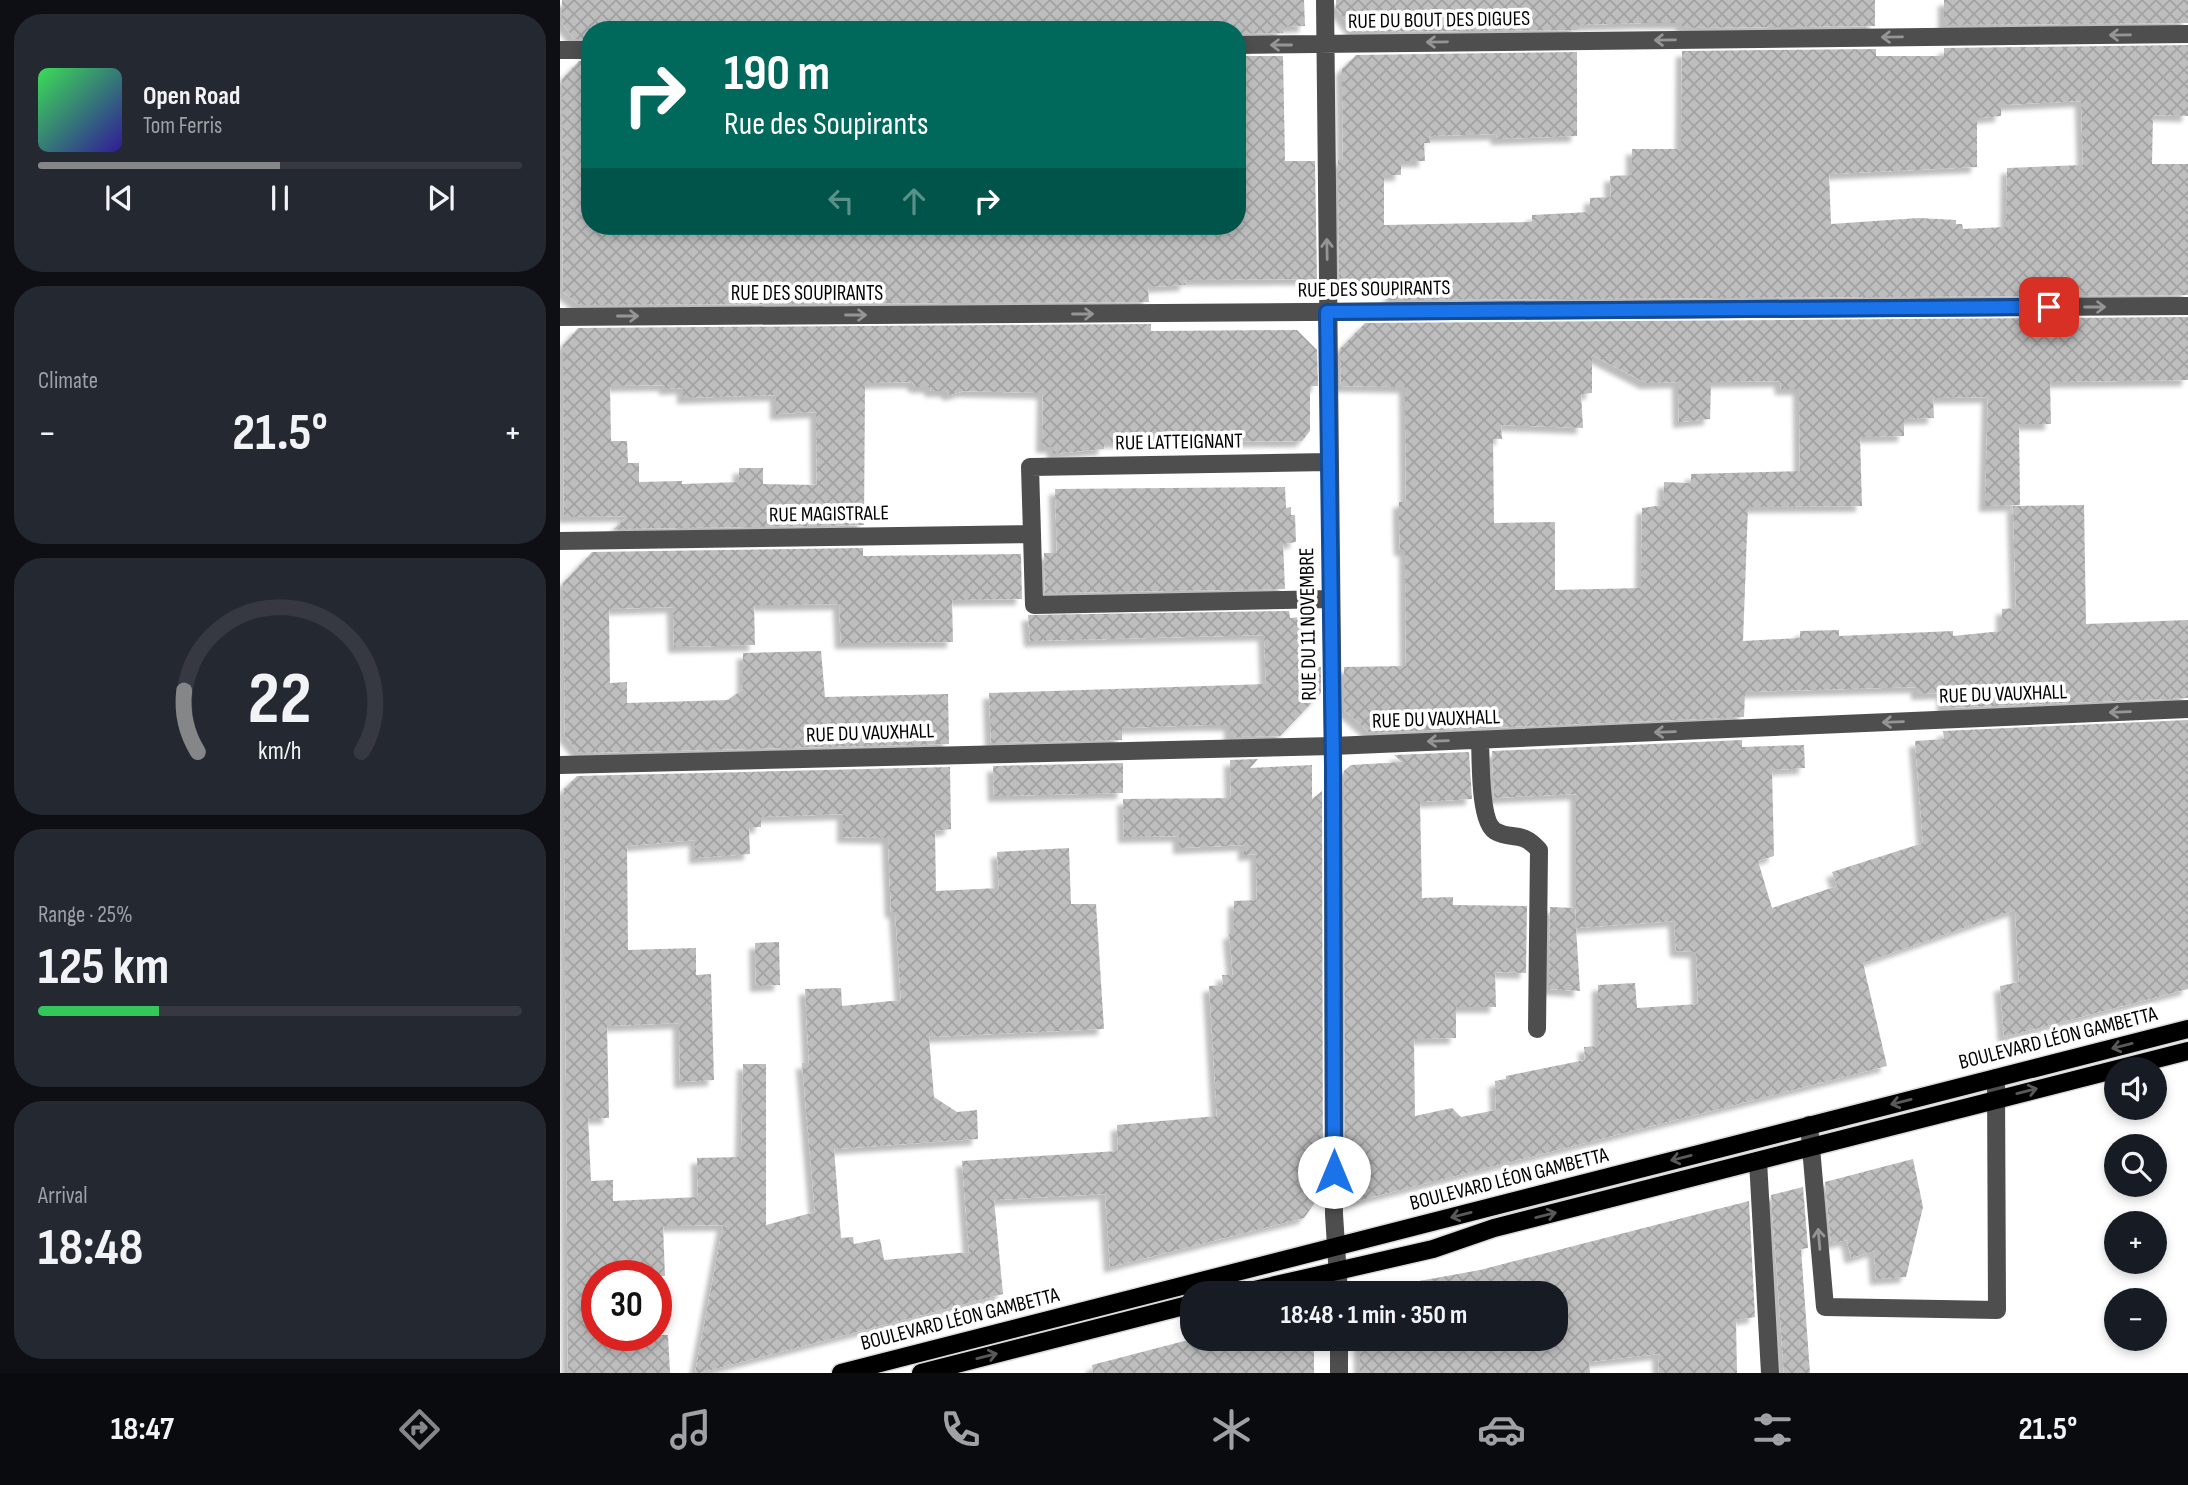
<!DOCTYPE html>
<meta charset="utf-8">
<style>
:root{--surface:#171b24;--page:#242831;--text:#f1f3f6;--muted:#9ea1a6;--line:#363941;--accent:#858687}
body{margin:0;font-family:"Sofia Sans Condensed",sans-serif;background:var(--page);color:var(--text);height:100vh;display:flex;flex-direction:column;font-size:26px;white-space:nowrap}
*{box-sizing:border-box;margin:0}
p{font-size:23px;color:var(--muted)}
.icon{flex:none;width:38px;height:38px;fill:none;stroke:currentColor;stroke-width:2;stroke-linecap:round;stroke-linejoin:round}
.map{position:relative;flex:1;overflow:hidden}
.drawer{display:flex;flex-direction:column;gap:14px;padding:14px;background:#0d0f14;width:560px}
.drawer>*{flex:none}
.guide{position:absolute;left:21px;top:21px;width:665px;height:214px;border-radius:28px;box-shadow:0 4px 10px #0003;background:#00695c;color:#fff;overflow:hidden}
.tools{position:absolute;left:1544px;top:1057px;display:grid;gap:14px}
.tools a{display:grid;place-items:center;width:63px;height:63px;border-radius:50%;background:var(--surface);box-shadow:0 4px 10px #0003;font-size:35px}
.speed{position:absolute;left:21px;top:1260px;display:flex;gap:14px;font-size:35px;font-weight:700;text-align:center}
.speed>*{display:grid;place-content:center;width:91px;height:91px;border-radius:50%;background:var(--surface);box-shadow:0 4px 10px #0003;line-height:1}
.speed .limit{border:10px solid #d22;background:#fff;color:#111}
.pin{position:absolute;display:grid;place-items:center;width:60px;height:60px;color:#fff;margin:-30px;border-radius:14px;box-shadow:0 4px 10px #0006}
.me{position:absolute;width:77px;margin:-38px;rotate:0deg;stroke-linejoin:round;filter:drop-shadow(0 0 5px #0008)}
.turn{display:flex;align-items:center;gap:24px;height:147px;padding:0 28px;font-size:32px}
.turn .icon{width:91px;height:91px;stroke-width:2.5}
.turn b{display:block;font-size:49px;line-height:60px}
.lanes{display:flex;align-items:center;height:66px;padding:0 28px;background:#0003;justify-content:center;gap:35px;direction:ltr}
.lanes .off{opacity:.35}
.big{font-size:52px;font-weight:700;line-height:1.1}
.drawer .tile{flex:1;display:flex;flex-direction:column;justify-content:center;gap:10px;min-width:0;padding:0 24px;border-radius:28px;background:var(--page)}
.drawer .dial{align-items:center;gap:0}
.dial svg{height:182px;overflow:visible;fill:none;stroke:var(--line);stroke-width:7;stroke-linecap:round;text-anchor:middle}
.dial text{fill:var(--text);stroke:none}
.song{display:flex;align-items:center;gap:21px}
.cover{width:84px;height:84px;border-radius:10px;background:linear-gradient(135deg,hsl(130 70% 55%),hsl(250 70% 35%))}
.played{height:7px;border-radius:4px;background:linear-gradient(90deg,var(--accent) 50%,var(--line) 50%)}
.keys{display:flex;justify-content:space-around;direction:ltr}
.heat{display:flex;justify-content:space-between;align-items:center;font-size:38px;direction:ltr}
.charge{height:10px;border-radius:5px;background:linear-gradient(90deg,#34c759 25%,var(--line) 0)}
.trip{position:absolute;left:620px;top:1281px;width:388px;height:70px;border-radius:28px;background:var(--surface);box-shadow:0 4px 10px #0003;font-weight:700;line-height:70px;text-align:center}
.menu{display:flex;height:112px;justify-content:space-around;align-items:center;background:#090b0e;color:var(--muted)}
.menu .icon{width:49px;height:49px}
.menu .on{color:var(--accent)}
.menu b{font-size:32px;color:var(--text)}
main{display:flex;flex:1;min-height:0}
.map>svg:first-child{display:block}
.building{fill:url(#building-cross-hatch);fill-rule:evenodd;filter:url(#shadow)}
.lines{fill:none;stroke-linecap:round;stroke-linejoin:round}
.major-casing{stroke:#dbdbdb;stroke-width:21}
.minor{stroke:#4e4e4e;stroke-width:18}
.major{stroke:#000;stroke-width:18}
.oneway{stroke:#959595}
.oneway2{stroke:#595959}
.route-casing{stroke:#114b97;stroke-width:18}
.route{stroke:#1a73e8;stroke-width:12}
.labels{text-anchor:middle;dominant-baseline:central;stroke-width:7;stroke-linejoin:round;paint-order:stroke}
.street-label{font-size:21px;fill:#000;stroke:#fff}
</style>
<main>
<section class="drawer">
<div class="tile">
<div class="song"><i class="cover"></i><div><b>Open Road</b><p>Tom Ferris</p></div></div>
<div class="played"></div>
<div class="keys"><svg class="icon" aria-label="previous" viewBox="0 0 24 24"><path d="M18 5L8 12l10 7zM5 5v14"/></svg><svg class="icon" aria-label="pause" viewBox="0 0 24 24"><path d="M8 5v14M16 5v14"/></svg><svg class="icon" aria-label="next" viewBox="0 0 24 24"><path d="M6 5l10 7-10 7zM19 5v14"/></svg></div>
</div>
<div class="tile"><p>Climate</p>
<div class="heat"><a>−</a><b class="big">21.5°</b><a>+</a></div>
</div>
<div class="tile dial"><svg viewBox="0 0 100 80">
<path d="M14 69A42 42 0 1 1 86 69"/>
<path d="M14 69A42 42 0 0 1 8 42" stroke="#858687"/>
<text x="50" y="56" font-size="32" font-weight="700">22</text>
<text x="50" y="72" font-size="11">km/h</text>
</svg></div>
<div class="tile"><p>Range · 25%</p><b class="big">125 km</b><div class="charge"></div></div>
<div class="tile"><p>Arrival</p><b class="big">18:48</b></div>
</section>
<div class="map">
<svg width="1628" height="1373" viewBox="0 0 1628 1373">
<defs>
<pattern id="building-cross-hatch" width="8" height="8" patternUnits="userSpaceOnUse" patternTransform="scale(1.75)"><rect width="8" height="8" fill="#bebebe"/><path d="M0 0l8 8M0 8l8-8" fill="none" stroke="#a2a2a2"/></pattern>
<filter id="shadow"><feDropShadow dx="-6" dy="6" stdDeviation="2" flood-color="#0004"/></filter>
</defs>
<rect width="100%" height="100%" fill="#fff"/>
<path class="building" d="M2,0H744L745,26L723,27V33L677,34V28L30,30V39H14L2,23Z
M776,0H1315V26L1122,28V23H1082L1017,25V30L794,32L776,8Z
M1384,0H1628V23L1384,25Z
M1628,45V116L1593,115L1592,164H1628V295L826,300L838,287L784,289V279H779L778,160H783L782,69L796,55L1017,52V136L937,139L936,134L869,136L870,143H864L865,161H841V175H824V225L972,222V215L1030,212V198L1051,197L1050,176L1072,175V149H1121L1122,51L1316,49V56H1384V48ZM1521,101L1523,165L1447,168L1446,227L1403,229L1402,224H1396V220L1359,218L1271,224L1269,174L1417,167V118L1441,116V105Z
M677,56H723L725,161H755L757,279L625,280L626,285L588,287L589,302L19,305L3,292L2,79L19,61H30V226H473L542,234L589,233V226H677Z
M1628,317V380L1490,382L1491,424H1459L1460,505L1425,506L1428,397L1373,398L1374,418L1344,419V436L1300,437L1302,506L1188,507L1183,641L1240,638V631L1279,630V636L1393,631V636L1442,631V609L1456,608L1453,506L1524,505L1526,624L1628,620V698L1383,708V693L1357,694V687L1185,692L1184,717L810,733L784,710V667L846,666L845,550H840L839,518V502L846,501L845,387L781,386L780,349L805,323ZM1032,355L1086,383L1118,382L1119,422L1150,419L1151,382L1220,381L1221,389H1239L1240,471L1131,474V483L1104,482L1103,505L1082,508L1081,588L995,590V522L934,523L933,439H942L941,425L1023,428L1021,394L1032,393Z
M591,324V331L737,330L757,350L758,386H750V431L742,441L544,442V449L493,454V447H482L483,393L404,391L390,395L386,391H371L370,387H356L352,382L305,383L304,525L54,529L67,516L4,517L3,345L18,328ZM105,385V389L123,388V398L216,395V414L256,412L257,485L203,484V468H179V482L122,484V481L79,482V463H68L67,441H51L50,386Z
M725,487L726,508L731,507V515H735L736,542L723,544L725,589L485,593L484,553H497L495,489Z
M303,548V556L461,554L462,599L392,600L393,642L281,643L279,604L223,605H194L195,645L114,647L113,607L49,609L50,683L67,682V703L168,700L183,689V653L261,651L265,697L388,694L389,744L19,753L5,736L3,583L32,552Z
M729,611L730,618L742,617L744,668L761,667V693L720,736L670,737V725H643L562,728V740L431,743L429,693L706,684L704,635L470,641L468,615Z
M1628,720V989L1444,1037L1440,986L1459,982L1455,910L1303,963L1327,1066L789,1203L788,1153L785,1157L784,771L791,765L842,762L834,755L909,752L912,799L860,802L862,898L893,897V905L967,906L966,973L935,972L936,1007H896V1038L854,1039L855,1116L892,1108L901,1117L936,1110L935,1081L946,1079V1076L1025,1060L1024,1047L1038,1046V985L1075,983L1077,1008L1138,1004L1136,952L1116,951L1114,921L1016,928L1020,991L989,989L990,907L1015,908L1016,926V794L934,798L932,751L1182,740V747L1244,745L1245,768L1212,770L1214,856L1198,861L1212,908L1277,886L1272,872L1363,843L1355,741L1384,739L1383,731Z
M698,759L690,768L752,765V799L762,791L763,1191L744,1218L550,1267L545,1194L434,1200L443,1294L139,1373H135L163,1225L103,1226L105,1276H37V1335H108L110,1373H8L4,789L17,776L390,767L391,829L375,831L376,891L439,888L437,852L509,848L511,904H536L544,1029L369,1037L374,1097L397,1112L417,1110L418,1139L274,1149L281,1238L293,1237L294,1244L320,1239L324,1260L409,1252L402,1161L558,1151L557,1125L657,1116L649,986L663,985L662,975H673L669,933H674V901L697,900L696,854L684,855V845L619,848V836L564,837L563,799L671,798L670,760ZM283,814V837L328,838L331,912H335L341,1000L282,1006L281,988L245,989L249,1063H242L255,1212L206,1225V1064H183L181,1157L137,1158L138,1197L53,1201V1180L31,1181L28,1118H49L47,1026L119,1023L120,1082L154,1080L151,974L136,975V948L68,950L67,846L135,840V858L190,854L189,827H201V817Z
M563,763V793L434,796L433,766Z
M219,942L220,985L196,986L195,943Z
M1353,1159L1363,1207L1346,1277L1316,1279L1314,1251L1291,1258L1287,1240L1271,1243L1265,1182Z
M1243,1187L1248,1248L1241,1249L1250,1373H1224L1211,1195Z
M1189,1201L1195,1317L1176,1320L1177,1373H1099L1098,1354L1029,1362L1030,1373H800V1339H996V1293H860L859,1281L920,1270Z
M632,1339H754V1373H533L532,1365Z"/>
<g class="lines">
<g class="major-casing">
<path id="major" d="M681,1293L873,1249L934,1228L1628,1051
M281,1373L1628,1029
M361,1373L632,1304"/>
</g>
<path class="minor" d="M765,0L773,746L774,1214L779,1293
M677,45L1628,34
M0,50H30
M0,317L1628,306
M472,534L474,605L771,599
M0,541L472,534L470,467L769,462
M920,740C921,758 919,821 935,831C952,841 960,829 979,850L977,1029
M0,765L773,746L1628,709
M1249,1125L1265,1307L1437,1310L1436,1078
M1198,1161L1210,1373
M779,1339V1373"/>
<use href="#major" class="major"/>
</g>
<defs><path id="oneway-shaft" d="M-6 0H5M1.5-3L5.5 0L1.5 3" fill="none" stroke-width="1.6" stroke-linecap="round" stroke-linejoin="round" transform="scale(1.75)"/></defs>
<g class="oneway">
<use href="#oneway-shaft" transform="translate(1560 35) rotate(179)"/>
<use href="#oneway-shaft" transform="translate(1332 37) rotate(179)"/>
<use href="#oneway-shaft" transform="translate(1105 40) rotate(179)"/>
<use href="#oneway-shaft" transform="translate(877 42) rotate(179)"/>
<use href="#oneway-shaft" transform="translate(721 45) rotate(180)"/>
<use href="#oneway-shaft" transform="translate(767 249) rotate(-91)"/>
<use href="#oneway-shaft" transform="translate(1535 307)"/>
<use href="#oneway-shaft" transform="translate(523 314)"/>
<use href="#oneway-shaft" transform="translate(296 315)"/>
<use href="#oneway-shaft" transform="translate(68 316)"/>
<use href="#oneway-shaft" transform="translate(1560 712) rotate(178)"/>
<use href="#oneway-shaft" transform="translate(1333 722) rotate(178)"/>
<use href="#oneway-shaft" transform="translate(1105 732) rotate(178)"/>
<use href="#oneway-shaft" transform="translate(878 741) rotate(178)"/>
<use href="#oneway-shaft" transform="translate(1259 1239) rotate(-95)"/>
</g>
<g class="oneway2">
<use href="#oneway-shaft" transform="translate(1562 1046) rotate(166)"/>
<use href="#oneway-shaft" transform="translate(1467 1091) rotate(-14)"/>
<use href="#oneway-shaft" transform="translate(1341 1102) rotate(166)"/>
<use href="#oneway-shaft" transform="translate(1121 1158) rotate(166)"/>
<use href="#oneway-shaft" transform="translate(901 1215) rotate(166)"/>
<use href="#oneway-shaft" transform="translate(986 1215) rotate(-14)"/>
<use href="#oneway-shaft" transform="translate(427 1356) rotate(-14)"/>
</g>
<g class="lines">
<g class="route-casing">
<path id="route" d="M774,1172L773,766L767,312L1489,307"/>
</g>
<use href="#route" class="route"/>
</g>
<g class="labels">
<g class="street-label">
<text transform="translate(879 20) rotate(-1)">RUE DU BOUT DES DIGUES</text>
<text transform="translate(814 289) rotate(-1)">RUE DES SOUPIRANTS</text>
<text x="247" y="293">RUE DES SOUPIRANTS</text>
<text transform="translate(619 442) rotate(-1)">RUE LATTEIGNANT</text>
<text transform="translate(269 514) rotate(-1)">RUE MAGISTRALE</text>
<text transform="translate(748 624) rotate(-91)">RUE DU 11 NOVEMBRE</text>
<text transform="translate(1443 694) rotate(-2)">RUE DU VAUXHALL</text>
<text transform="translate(876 719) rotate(-2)">RUE DU VAUXHALL</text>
<text transform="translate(310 733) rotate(-2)">RUE DU VAUXHALL</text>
<text transform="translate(1498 1038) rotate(-14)">BOULEVARD LÉON GAMBETTA</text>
<text transform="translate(949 1179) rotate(-14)">BOULEVARD LÉON GAMBETTA</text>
<text transform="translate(400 1319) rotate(-14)">BOULEVARD LÉON GAMBETTA</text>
</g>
</g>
</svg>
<div class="tools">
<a><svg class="icon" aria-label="sound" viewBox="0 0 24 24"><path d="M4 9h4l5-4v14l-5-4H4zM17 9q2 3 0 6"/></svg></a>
<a><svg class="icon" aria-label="search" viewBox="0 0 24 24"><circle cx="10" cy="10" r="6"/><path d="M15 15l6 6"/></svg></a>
<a>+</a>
<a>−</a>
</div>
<div class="speed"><div class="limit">30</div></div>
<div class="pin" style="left:1489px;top:307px;background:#d93025"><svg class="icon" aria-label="arrive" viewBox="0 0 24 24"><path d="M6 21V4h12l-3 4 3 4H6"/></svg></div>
<svg class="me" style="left:774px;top:1172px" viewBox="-20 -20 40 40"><circle r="19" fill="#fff"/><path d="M0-13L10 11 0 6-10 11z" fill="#1a73e8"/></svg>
<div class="trip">18:48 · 1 min · 350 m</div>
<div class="guide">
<div class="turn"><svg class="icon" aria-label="right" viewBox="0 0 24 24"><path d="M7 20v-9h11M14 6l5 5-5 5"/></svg><div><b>190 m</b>Rue des Soupirants</div></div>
<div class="lanes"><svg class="icon off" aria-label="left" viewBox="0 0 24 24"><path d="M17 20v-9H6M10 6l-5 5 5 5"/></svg><svg class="icon off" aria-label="ahead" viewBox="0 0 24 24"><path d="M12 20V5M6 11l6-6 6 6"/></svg><svg class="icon" aria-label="right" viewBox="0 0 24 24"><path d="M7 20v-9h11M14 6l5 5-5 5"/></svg></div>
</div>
</div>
</main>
<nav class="menu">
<b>18:47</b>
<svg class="icon on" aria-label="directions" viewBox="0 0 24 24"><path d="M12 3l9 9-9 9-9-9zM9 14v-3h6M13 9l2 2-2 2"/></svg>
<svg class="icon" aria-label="music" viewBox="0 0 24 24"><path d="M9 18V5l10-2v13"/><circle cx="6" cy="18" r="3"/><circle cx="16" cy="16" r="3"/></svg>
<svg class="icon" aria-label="phone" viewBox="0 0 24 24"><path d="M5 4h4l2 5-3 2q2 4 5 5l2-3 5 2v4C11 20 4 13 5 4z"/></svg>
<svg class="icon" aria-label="climate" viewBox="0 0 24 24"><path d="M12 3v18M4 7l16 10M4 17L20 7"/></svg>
<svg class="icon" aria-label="car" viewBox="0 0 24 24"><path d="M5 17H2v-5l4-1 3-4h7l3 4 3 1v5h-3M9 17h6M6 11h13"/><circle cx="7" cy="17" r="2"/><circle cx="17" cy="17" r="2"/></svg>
<svg class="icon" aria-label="filters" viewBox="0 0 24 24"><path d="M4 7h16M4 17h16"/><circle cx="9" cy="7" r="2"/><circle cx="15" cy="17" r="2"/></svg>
<b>21.5°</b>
</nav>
